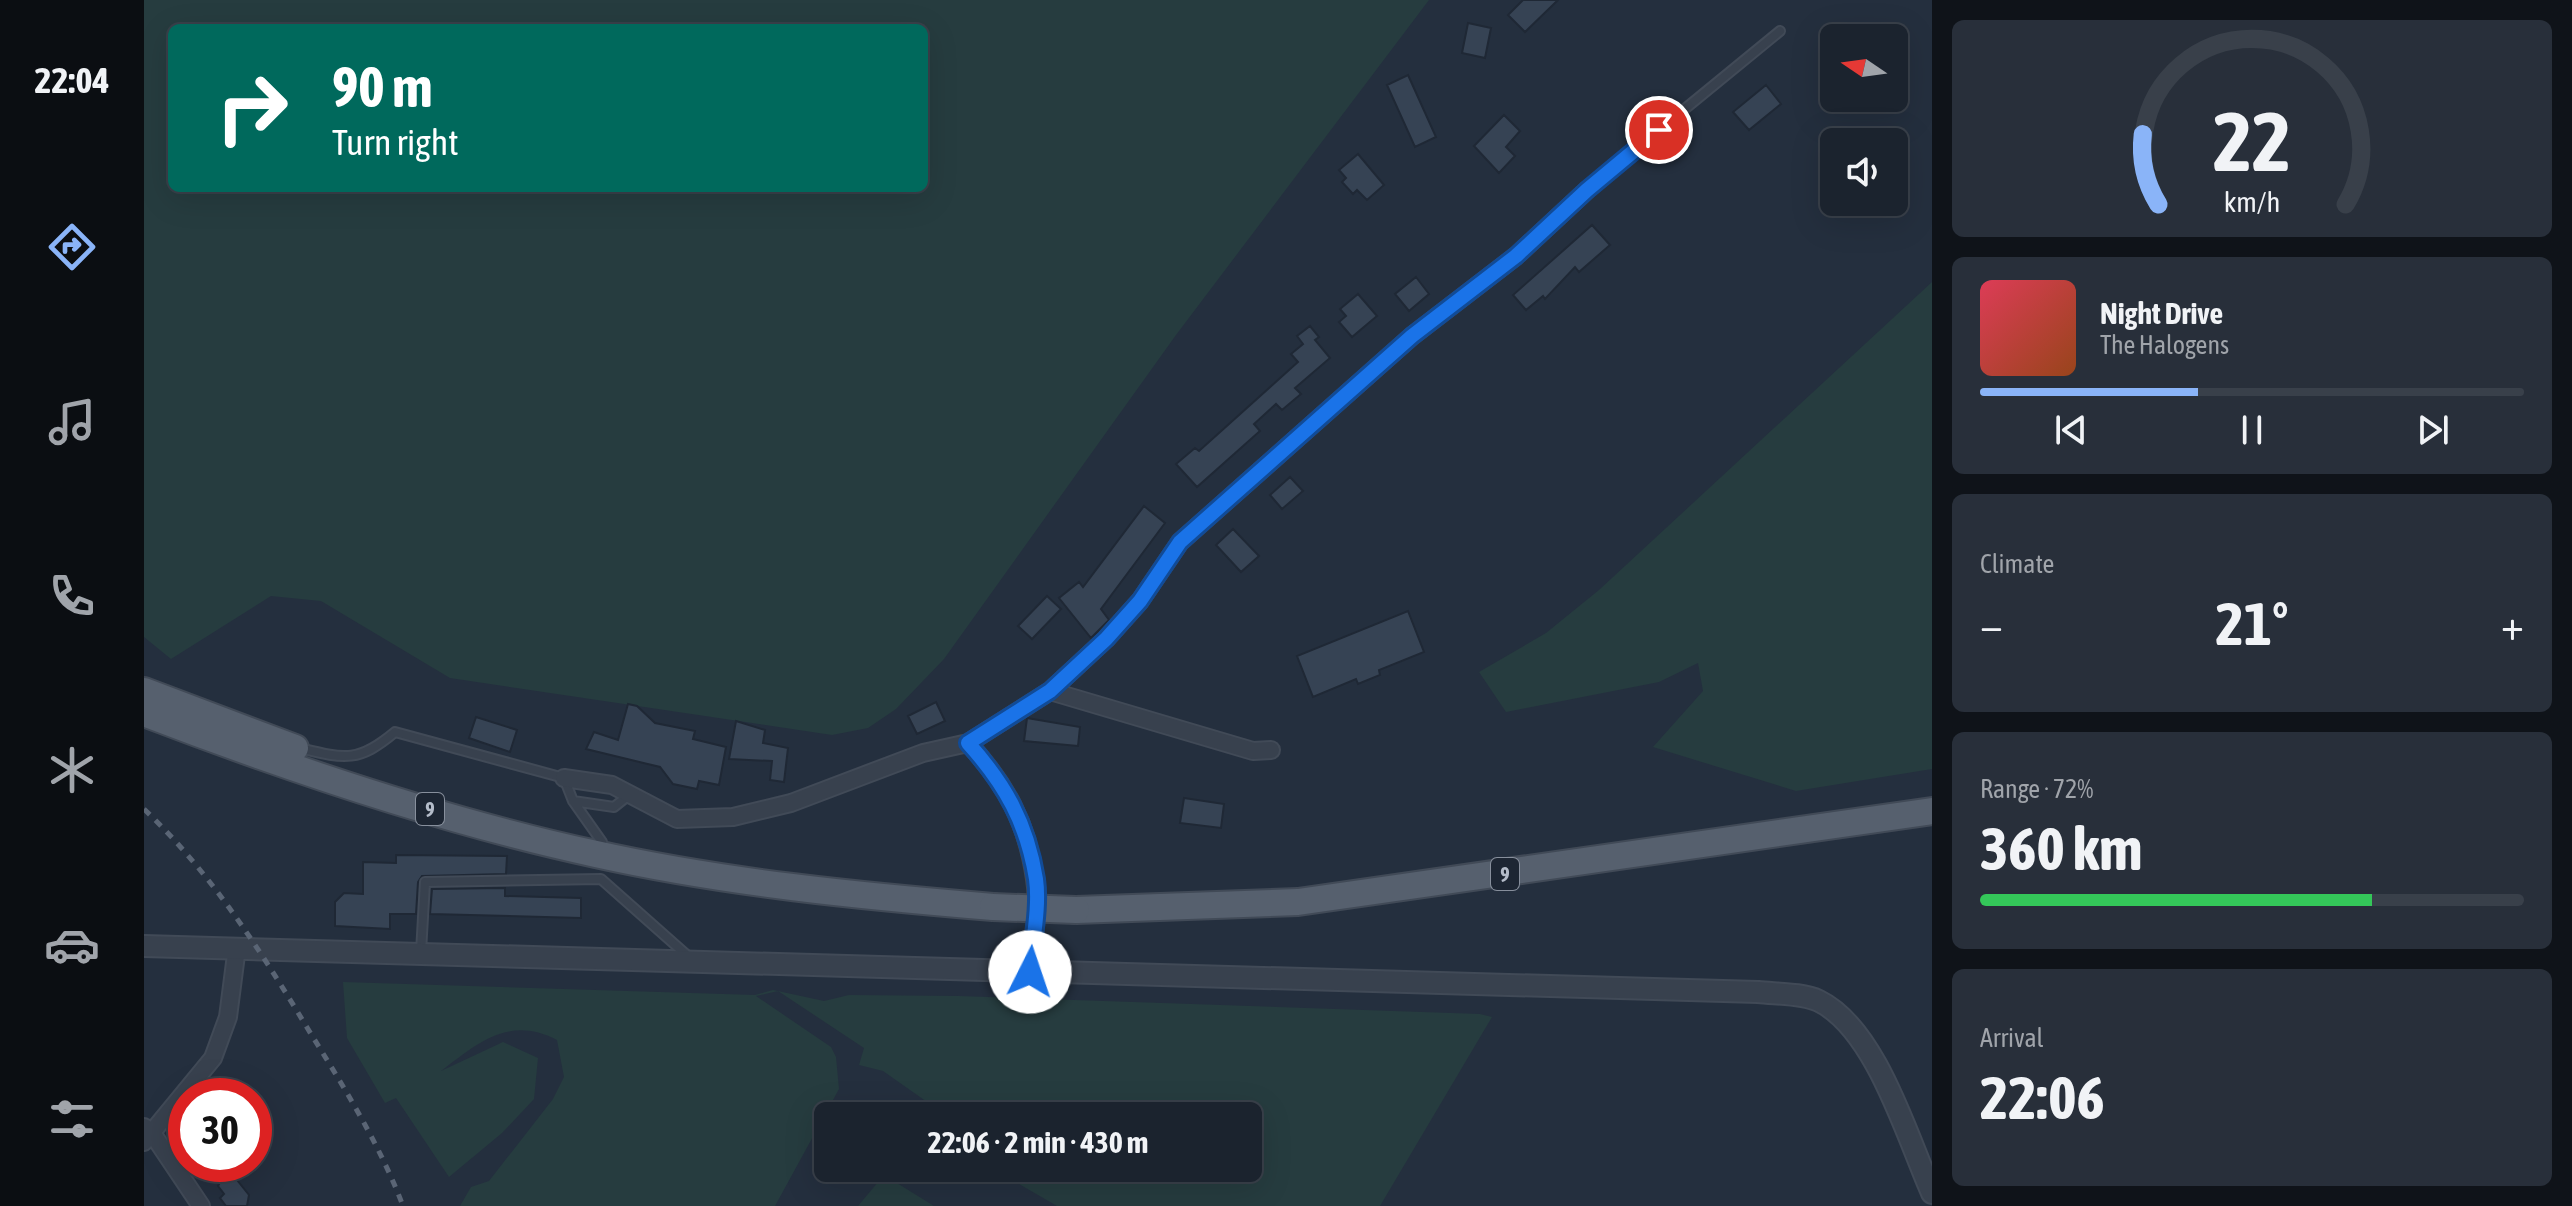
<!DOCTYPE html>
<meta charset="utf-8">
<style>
:root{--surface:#1b232e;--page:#282f3a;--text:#f1f3f6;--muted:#a0a4aa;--line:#39404a;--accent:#8ab4f8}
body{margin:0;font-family:"Asap Condensed",sans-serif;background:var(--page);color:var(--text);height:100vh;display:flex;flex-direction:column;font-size:30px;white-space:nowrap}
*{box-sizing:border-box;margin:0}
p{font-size:26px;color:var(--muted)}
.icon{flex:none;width:44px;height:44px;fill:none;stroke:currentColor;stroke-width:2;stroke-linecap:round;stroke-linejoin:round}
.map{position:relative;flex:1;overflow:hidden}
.panel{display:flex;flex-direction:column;gap:20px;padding:20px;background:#0f1319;width:640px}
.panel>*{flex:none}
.hud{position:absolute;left:24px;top:24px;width:760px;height:168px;border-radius:12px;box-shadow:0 8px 32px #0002,0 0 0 2px var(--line);background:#00695c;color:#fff;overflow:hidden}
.needle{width:52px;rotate:283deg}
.fabs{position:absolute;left:1676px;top:24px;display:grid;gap:16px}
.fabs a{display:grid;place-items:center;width:88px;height:88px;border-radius:12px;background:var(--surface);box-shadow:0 8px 32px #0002,0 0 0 2px var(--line);font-size:40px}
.speed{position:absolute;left:24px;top:1078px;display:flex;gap:16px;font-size:40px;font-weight:700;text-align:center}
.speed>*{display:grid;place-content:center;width:104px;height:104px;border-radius:50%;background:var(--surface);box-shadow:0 8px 32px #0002,0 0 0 2px var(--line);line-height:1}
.speed .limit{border:12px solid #d22;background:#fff;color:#111}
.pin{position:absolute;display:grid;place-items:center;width:68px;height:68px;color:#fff;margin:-34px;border:4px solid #fff;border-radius:50%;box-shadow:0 2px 8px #0007}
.me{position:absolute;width:88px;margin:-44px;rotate:4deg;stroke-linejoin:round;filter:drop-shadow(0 0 6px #0008)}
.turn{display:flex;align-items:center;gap:28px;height:168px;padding:0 32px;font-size:36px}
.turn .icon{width:104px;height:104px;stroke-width:2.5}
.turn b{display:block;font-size:56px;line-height:68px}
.big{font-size:60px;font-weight:700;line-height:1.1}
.panel .tile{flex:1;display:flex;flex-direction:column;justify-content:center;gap:12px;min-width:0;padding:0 28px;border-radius:12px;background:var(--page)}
.panel .dial{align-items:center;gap:0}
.dial svg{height:208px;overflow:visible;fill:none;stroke:var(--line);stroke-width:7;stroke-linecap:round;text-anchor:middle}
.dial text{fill:var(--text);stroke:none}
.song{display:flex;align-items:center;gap:24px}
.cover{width:96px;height:96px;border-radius:12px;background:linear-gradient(135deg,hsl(350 70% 55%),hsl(20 70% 35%))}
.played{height:8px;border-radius:4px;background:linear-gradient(90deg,var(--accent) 40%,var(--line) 40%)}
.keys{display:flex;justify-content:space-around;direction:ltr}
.heat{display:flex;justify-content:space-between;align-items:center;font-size:44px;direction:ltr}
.charge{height:12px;border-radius:6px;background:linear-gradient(90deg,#34c759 72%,var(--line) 0)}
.trip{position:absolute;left:670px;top:1102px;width:448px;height:80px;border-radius:12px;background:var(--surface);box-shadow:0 8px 32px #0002,0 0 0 2px var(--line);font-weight:700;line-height:80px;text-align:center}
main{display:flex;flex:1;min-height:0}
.tab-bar{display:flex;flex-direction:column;width:144px;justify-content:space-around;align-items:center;background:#0b0e12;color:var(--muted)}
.tab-bar .icon{width:56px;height:56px}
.tab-bar .selected{color:var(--accent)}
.tab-bar b{font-size:36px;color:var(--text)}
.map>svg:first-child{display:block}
.green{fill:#263c3f;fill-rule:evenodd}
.building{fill:#364354;stroke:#1f2835;stroke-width:2}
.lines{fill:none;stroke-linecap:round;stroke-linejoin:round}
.service-casing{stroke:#414a57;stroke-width:12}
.minor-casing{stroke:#414a57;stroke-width:20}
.tertiary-casing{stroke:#414a57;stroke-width:24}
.primary-casing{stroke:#414a57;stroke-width:30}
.service{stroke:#38414e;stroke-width:8}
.minor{stroke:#38414e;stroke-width:16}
.tertiary{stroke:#38414e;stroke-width:20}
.primary{stroke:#56606e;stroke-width:26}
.rail{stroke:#5a6575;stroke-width:5;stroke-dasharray:8 8;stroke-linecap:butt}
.primary-bridge-casing{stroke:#414a57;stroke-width:30;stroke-linecap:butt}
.primary-bridge{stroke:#56606e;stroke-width:26}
.route-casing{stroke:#114b97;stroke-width:20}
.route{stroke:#1a73e8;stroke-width:14}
.labels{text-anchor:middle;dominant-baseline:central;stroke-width:8;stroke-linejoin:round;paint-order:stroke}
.shield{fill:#1d2633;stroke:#878f9c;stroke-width:2}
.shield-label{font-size:20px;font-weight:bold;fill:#b4bcc9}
</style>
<main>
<nav class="tab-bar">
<b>22:04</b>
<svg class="icon selected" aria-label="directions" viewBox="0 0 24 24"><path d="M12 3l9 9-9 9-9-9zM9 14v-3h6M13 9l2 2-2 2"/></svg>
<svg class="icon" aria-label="music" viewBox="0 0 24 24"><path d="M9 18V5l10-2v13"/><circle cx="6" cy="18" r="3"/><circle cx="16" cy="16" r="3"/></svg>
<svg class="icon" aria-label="phone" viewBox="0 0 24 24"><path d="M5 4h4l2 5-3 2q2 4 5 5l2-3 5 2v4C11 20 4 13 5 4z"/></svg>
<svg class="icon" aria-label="climate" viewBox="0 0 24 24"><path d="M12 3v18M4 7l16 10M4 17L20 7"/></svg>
<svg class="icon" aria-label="car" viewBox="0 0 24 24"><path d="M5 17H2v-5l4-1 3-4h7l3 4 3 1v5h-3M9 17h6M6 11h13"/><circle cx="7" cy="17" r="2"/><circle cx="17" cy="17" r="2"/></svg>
<svg class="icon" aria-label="filters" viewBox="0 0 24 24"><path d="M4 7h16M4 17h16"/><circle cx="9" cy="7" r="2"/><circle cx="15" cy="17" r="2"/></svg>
</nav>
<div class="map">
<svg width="1788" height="1206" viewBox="0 0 1788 1206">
<rect width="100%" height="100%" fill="#242f3e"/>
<path class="green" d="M0,0H1285L1032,335L800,659L752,709L724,728L688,735L306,678L177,601L127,596L27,659L0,637ZM28,28H780V188H28Z
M1788,282V769L1652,791L1509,747L1559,691L1554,663L1515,682L1362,712L1335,672L1402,633L1455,590Z
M199,982L611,995L629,990L680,1001L705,995L815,996L1336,1014L1348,1017L1236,1206H913L870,1181L863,1168H1104V1116H803L739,1071L715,1065L720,1048L634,991L612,996L687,1047L692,1057L695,1089L631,1206H316L327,1187L345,1181L409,1099L420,1077L413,1040C365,1015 334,1043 297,1071L359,1042L394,1058L390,1099L358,1133L305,1177L252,1098L241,1103L203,1038Z
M740,1175L790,1206H714Z"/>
<path class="building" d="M1379,0H1414L1381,32L1364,15Z
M1324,23L1347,28L1341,58L1318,53Z
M1264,75L1292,137L1271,147L1243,85Z
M1622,85L1637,104L1605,130L1589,112Z
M1360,115L1376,131L1362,147L1371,156L1355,173L1330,146Z
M1214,154L1240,185L1223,200L1213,190L1209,194L1198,182L1202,178L1195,170Z
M1448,225L1466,245L1435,272L1431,267L1401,299L1399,296L1382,310L1369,295Z
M1272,277L1285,294L1265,311L1251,294Z
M1214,294L1233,316L1208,337L1195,322L1202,316L1196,309Z
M1166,326L1175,337L1171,340L1186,358L1151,388L1157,394L1138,410L1132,404L1110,424L1116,431L1053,487L1032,464L1051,448L1055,451L1154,362L1147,354L1159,344L1153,336Z
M1146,477L1159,491L1138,509L1126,495Z
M1000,506L1021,523L957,609L965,620L947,638L915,598L935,582L939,587Z
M1089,529L1115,556L1097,572L1072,545Z
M903,596L917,609L888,639L874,626Z
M1264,611L1280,652L1235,670L1236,675L1214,684L1212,679L1169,697L1153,656Z
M792,702L801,721L773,734L764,716Z
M484,704L493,706L511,723L551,731L549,739L582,747L575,785L555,781L553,789L529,784L516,767L442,749L450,732L474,740Z
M332,717L373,730L366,752L325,738Z
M883,718L936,727L934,746L880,741Z
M592,721L621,730L619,743L644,748L640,782L626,780L628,761L585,759Z
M1040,798L1080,804L1077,828L1036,823Z
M252,855L363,856L362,874L278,876L274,882L272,914H246V929L191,926V902L200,893L219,894V862L252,863Z
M361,888V896L437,898V918L286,914L288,889Z
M89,1175L105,1195L103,1206H82L76,1198L80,1194L74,1186L79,1177Z"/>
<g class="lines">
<g class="service-casing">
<path id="service" d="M1443,189L1636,31
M155,748C201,759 214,763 251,732L420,778L429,801L458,842
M429,801L470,807L485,795
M277,952L281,882L457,879L545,957"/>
</g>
<g class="minor-casing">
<path id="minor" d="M906,691L1109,751L1127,750
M824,743C862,784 883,823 891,879C896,908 888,943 886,972
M420,778L468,785L533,819L589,817L647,803L779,753L824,743L906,691L962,639L996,601L1036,542L1268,336L1372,256L1443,190
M0,1127L8,1133L57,1206
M0,1142L69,1058L84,1017L93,947"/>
</g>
<g class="tertiary-casing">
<path id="tertiary" d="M0,946L1614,992C1632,994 1658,993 1675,1001C1732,1029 1763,1137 1788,1193"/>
</g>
<g class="primary-casing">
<path id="primary" d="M0,691L151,748
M0,713C146,769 299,821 452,854C583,883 717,896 849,907
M932,910L1154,902L1788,811"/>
</g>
<use href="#service" class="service"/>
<use href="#minor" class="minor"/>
<use href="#tertiary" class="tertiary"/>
<use href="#primary" class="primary"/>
<path class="rail" d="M0,809C69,875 118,953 167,1034C201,1089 236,1145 259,1206"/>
<g class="primary-bridge-casing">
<path id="primary-bridge" d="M849,907L932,910"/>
</g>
<use href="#primary-bridge" class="primary-bridge"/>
</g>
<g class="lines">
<g class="route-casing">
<path id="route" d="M886,972C888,943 896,908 892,879C883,823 861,784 824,743L906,691L962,639L996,601L1036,542L1268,336L1372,256L1443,190L1515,130"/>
</g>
<use href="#route" class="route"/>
</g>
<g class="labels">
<g class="shield">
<rect x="272" y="793" width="28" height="32" rx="6"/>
<rect x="1347" y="858" width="28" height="32" rx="6"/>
</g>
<g class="shield-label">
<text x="286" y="809">9</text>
<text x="1361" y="874">9</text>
</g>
</g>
</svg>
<div class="fabs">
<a><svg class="needle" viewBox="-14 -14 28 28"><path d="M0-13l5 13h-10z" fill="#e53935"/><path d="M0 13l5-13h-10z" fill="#a0a4aa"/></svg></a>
<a><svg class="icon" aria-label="sound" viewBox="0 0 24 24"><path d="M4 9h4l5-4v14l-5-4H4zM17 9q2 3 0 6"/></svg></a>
</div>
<div class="speed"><div class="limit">30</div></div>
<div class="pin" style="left:1515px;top:130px;background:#d93025"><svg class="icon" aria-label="arrive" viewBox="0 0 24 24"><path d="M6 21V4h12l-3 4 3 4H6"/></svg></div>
<svg class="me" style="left:886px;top:972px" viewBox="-20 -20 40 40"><circle r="19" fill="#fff"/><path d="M0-13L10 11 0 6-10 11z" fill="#1a73e8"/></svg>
<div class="trip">22:06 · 2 min · 430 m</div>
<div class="hud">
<div class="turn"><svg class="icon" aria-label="right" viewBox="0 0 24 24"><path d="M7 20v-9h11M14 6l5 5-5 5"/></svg><div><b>90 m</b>Turn right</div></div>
</div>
</div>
<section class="panel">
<div class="tile dial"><svg viewBox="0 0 100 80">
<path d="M14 69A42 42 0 1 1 86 69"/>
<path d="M14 69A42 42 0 0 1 8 42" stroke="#8ab4f8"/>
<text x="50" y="56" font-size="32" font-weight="700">22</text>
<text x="50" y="72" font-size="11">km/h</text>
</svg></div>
<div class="tile">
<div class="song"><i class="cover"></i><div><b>Night Drive</b><p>The Halogens</p></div></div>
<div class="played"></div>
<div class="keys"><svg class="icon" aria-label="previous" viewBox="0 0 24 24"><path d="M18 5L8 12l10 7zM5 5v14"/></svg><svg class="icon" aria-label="pause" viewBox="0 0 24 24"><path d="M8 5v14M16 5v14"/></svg><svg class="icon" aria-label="next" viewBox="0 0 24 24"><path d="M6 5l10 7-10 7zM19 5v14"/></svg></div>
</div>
<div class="tile"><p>Climate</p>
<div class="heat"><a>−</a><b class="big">21°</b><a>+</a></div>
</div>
<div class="tile"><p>Range · 72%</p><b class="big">360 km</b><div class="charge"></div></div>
<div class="tile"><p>Arrival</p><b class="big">22:06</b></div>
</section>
</main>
